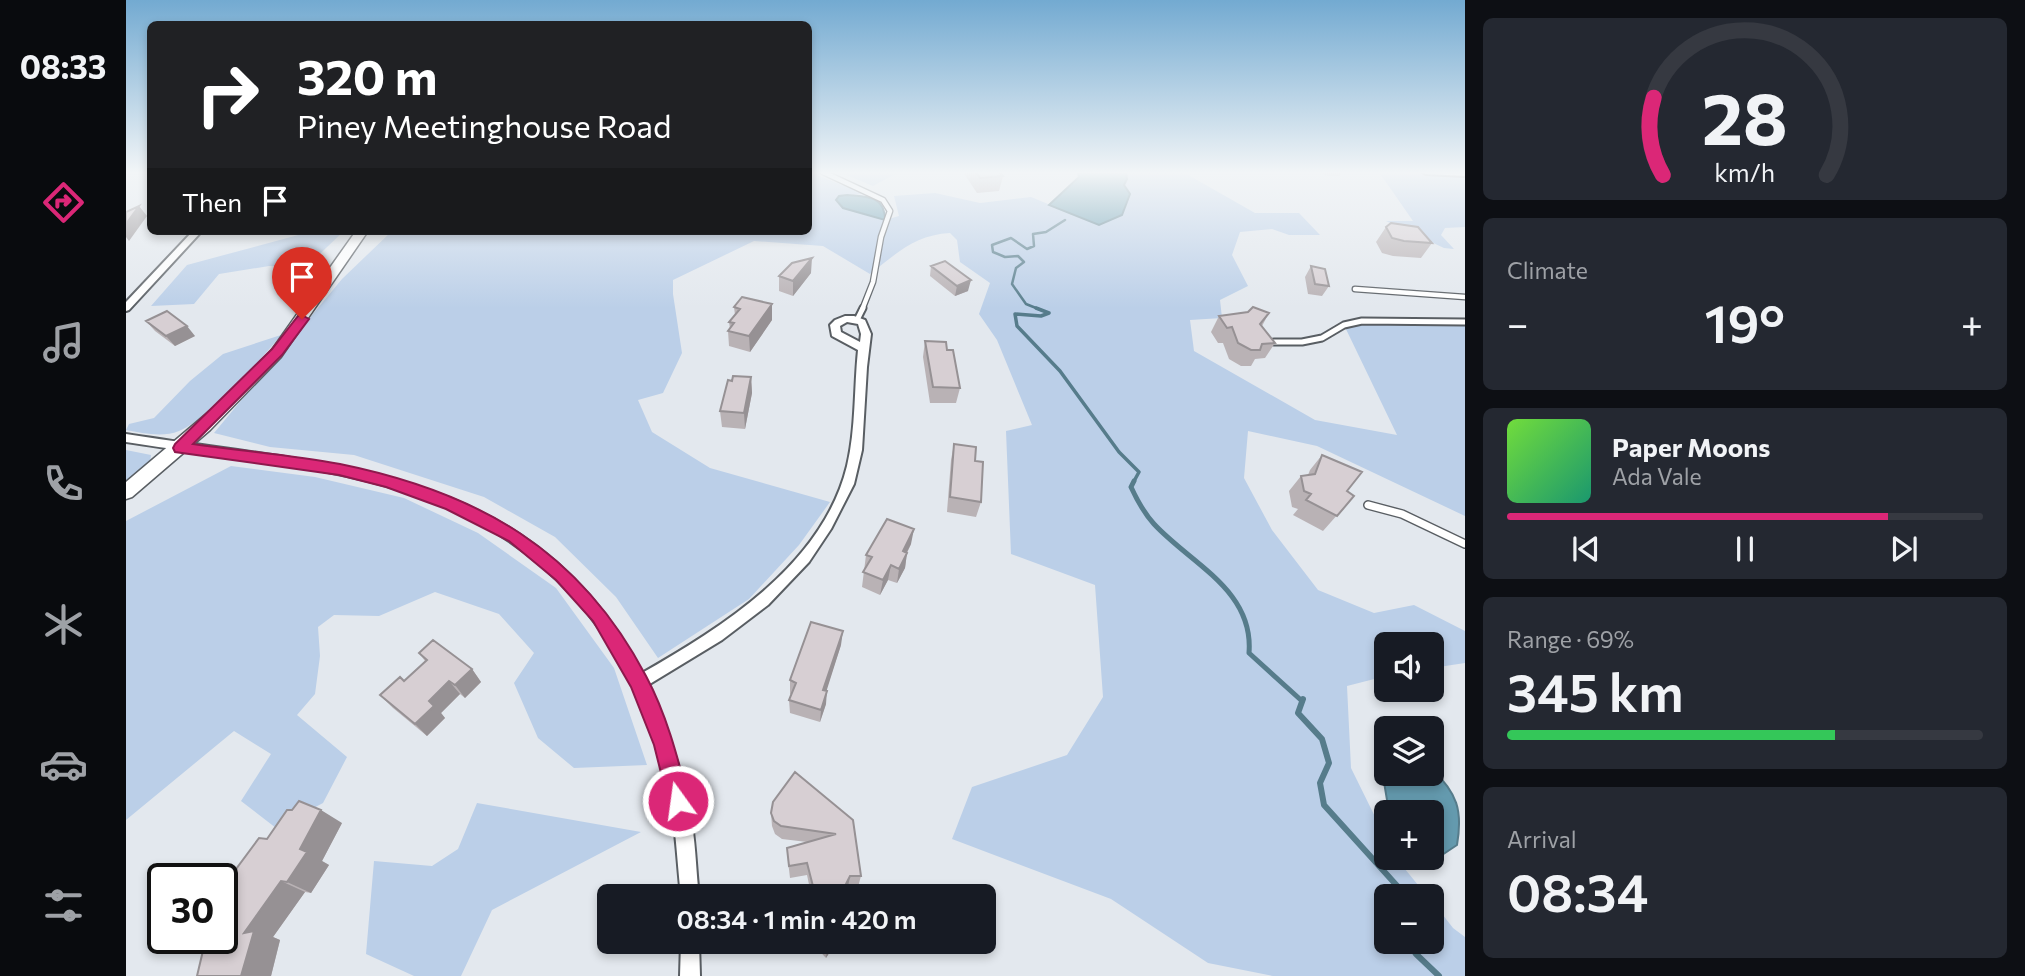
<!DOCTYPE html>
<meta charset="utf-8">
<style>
:root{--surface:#171b24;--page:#242831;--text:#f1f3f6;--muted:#9ea1a6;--line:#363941;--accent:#db2777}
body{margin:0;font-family:Commissioner,sans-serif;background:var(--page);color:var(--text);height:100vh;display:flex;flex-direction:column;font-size:26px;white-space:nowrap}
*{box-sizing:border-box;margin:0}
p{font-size:23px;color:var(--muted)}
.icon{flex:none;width:38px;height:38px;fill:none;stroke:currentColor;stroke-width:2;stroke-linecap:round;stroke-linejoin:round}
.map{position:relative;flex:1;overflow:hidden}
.details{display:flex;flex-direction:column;gap:18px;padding:18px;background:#0d0f14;width:560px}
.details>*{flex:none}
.hud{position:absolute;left:21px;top:21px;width:665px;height:214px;border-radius:10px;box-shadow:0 4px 10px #0003;background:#202124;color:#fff;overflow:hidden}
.tools{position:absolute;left:1248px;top:632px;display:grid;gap:14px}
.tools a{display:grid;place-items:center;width:70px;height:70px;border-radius:10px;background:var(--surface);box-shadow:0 4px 10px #0003;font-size:35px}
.speed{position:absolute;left:21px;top:863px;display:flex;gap:14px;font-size:35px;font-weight:700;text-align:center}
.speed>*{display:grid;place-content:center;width:91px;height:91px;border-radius:50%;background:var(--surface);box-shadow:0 4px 10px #0003;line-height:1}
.speed .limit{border:4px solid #111;border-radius:10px;background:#fff;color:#111}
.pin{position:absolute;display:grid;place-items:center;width:60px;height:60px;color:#fff;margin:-72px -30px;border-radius:50% 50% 50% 0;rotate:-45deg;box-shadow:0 0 7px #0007}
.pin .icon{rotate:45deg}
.me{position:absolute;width:77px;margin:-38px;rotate:346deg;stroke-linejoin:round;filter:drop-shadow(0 0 5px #0008)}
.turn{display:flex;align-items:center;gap:24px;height:147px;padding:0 35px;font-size:32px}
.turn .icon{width:91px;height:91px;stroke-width:2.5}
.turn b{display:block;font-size:49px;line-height:60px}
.then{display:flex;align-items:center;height:66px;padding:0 35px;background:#0003;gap:14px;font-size:26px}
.big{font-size:52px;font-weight:600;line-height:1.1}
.details .widget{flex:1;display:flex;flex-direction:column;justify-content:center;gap:10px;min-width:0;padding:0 24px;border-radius:10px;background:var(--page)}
.details .dial{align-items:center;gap:0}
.dial svg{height:182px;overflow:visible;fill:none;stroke:var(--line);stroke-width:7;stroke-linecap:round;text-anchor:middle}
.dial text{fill:var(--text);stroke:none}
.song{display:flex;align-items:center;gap:21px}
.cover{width:84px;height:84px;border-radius:10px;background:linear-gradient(135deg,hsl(100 70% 55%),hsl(160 70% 35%))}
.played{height:7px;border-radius:4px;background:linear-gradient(90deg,var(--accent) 80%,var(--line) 80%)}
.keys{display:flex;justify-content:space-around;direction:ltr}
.heat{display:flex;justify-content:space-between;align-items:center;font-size:38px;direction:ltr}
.charge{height:10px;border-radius:5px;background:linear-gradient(90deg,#34c759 69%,var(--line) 0)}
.trip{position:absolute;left:471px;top:884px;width:399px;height:70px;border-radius:10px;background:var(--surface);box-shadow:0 4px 10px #0003;font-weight:600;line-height:70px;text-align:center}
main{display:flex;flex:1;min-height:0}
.tabs{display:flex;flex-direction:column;width:126px;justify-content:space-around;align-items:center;background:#090b0e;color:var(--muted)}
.tabs .icon{width:49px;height:49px}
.tabs .active{color:var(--accent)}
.tabs b{font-size:32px;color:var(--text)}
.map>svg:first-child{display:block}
.green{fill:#bbcfe8}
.water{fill:#649aae;stroke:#567c8b;stroke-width:2}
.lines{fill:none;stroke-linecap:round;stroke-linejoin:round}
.stream-far3{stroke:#567c8b;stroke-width:2.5}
.stream-far2{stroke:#567c8b;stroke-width:3.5}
.stream-far1{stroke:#567c8b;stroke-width:5}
.stream{stroke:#567c8b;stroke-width:6}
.service-far2-casing{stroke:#595e63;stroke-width:7}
.service-far1-casing{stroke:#595e63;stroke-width:9}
.service-casing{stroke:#595e63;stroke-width:10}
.minor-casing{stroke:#595e63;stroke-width:4}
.secondary-casing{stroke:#595e63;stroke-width:3}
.service-far2{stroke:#fff;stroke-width:4.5}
.service-far1{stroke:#fff;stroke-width:5}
.service{stroke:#fff;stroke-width:7}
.minor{fill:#fff;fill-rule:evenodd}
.secondary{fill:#fff;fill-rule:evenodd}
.wall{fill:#b9b2b5}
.shaded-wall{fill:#969194}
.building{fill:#d7cfd3;stroke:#969194;stroke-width:2}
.route{fill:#db2777;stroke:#8e194d;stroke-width:2}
</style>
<main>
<nav class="tabs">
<b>08:33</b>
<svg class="icon active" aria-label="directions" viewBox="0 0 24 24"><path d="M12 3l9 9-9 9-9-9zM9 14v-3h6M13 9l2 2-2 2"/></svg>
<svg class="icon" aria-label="music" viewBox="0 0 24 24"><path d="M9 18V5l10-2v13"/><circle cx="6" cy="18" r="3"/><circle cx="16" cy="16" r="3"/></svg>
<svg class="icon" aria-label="phone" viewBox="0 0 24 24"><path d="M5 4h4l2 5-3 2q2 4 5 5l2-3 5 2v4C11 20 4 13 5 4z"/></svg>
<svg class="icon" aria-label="climate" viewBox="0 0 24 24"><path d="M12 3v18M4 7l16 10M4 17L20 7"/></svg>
<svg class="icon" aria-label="car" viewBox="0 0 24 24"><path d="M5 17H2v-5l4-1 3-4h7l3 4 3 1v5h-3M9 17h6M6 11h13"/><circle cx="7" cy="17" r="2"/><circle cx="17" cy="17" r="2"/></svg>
<svg class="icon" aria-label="filters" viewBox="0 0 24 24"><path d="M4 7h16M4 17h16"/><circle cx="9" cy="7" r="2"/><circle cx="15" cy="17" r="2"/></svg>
</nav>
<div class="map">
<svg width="1339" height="976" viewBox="0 0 1339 976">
<rect width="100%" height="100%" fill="#e3e8ee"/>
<path class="green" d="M683,172L739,194L721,195L717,208L759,220L773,216L768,196L809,193L854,203L905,197L973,225L1001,179L1000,172H1057L1129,213H1173L1194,235H1163L1146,229L1114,232L1106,255L1122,286L1094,300L1096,318L1064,320L1068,351L1189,420L1271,435L1218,325L1236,321L1339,322V516L1191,446L1122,431L1118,478L1146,530L1192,590L1248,613L1288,605L1339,631V663L1306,668V644H1260V676L1221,686L1225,768L1260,839V858H1270L1301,896H1260V942H1306V901L1327,928L1339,937V976H1147L1082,963L985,899L826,839L846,787L941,755L977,697L969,585L885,554L880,431L906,425L871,340L853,314L864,283L834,262L831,240L824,233C789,235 771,253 744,274L697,246L628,241L547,280V294L556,353L537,393L512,400L526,432L584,468L704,502L673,545L623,599L532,658L490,597L429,537L358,497L228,455L144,447L88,433L216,279L266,231H682Z
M713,172H773L747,186Z
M1253,172L1339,177V227L1319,228L1315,235L1328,249L1318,248L1260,221H1287Z
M187,231H218L180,267L143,266L93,274L68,304L25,306L61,265Z
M155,335C135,360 81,420 53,431C36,438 17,433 0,430L3,424L28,418L64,381L97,354Z
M0,450L25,455L24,463L0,483Z
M105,466L189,477L278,498L352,533L430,588L488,668L521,765L448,768L412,738L388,683L408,653L373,614L309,592L253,616L208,615L192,627L194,656L189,694L171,715L221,757L197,803L150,828L115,801L145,754L108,731L0,820V521Z
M351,803L515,832L366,910L335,976H288L240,954L248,861L306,866L332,849Z"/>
<path class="water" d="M952,172H1000L1001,179L998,185L1004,194L996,215L973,225L923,205L953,177Z
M721,195C740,197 759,195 759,220L717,208L710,200L713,196Z
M1306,769C1331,793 1337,810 1331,845L1307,861L1285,858H1306V812H1263L1258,782L1260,773L1306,774Z"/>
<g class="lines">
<path class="stream-far3" d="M915,310L900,304L886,284L890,268L898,262L892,256L879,257L867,252L866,245L885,238L901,249L908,246L907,234L920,232L939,220"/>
<path class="stream-far2" d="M910,308L923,313L915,316L889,314L891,326L934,371L993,452L1013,472L1007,483"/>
<path class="stream-far1" d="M1008,481L1005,487C1011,500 1018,513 1028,524C1065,564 1128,590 1123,653L1176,701"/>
<path class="stream" d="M1177,699L1172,713L1196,739L1203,763L1194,783L1198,805L1273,888L1272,896
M1282,942L1290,954L1313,976"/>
<g class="service-far2-casing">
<path id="service-far2" d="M697,172L757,200L764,211L755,237L747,282L736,310
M1229,289L1339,297"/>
</g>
<g class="service-far1-casing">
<path id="service-far1" d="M731,320L737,308
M1148,342H1176L1196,338L1218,325L1236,321L1339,322"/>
</g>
<g class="service-casing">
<path id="service" d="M1242,505L1276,514L1339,544"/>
</g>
<g class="minor-casing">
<path id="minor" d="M1296,172H1339V176L1300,174Z
M67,231H76L3,310L0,311V302Z
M719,316H728L739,320L745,334L741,367L736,450L728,484L705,529L683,562L642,605L596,640L522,685C542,730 558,776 566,825C570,849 570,872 573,896H555C551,861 550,826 543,791C510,636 414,528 261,486C176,462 87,456 0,442V434C205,467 405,463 516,673C597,627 697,564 721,466C730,428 728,388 732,350L706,336L704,325L709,320ZM721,322L732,324L735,334L734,342L715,332L714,326Z
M555,942H573L574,976H554Z"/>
</g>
<g class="secondary-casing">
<path id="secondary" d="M230,231H242L155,357L84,430L6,497L0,499V482L91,405L145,351Z"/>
</g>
<use href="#service-far2" class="service-far2"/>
<use href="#service-far1" class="service-far1"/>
<use href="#service" class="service"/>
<use href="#minor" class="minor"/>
<use href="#secondary" class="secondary"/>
</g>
<path class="wall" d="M837,172H873L877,176L873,191L851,193Z
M1197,172H1216L1213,176L1198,175Z
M1260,227L1306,243L1295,258L1267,256L1256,253L1250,242Z
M805,266L842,291L829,296L804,276Z
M1185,266L1203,286L1196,296L1182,294L1179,277Z
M685,273L667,296L653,291V276Z
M608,307L646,320L624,352L603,346L602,331L604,329L603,322L609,315Z
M1143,313L1136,326L1149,343L1139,358L1129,359L1125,366H1115L1103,359L1097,343H1092L1085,332L1093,316Z
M20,321L69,336L49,346L29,331Z
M799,341L821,350L834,388L830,403H804L797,357Z
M625,377L626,393L619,429L596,427L594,411L606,381Z
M828,444L849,461L855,502L850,517L821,512L825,460Z
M1196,455L1221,491L1228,496L1197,531L1167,515L1172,509L1166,507L1163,491L1175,476L1182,475L1184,470Z
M785,544L781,553L779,568L771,583L762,580L754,595L736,587L740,555Z
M715,645L700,690V704L694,722L664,713L663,700L665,694H664V680Z
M293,653L346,669L355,682L339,698L334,694L315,713L319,718L301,736L267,708L254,695L278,681L299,661Z
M669,772L735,876L732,887H722L717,896H664L685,894L681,875L664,878L662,861L661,848L681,842L656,839L649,834L646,826L645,813Z
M216,823L196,861L203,865L185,893L179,892L147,937L154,940L145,976L141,839Z
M685,942H710L700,958Z"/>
<path class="shaded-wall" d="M13,206L21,216L3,241L0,237V224Z
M686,258L685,273L667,296V281Z
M845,280L842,291L829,296L831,286Z
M646,304V320L624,352L623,336Z
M61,326L69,336L49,346L40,336Z
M625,377L626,393L619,429L618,413Z
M788,529L785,544L774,566L777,551Z
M781,553L779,568L771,583L773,569Z
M765,565L762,580L754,595L757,580Z
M717,631L715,645L697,702V690Z
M346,669L355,682L339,698L329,685Z
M323,681L334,694L315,713L319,718L301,736L289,724L303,701Z
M701,691L700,704L694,722L695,710Z
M195,810L216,823L196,861L203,865L185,893L161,882L174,849Z
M724,876L722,887L717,896H714Z
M155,881L179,892L147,937L154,940L145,976H115L118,933Z
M706,942H710L700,958L701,949Z"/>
<path class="building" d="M850,172H873L877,176L854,178Z
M13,206L0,224V212Z
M1265,223L1292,227L1306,243L1278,241L1266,238L1260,227Z
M686,258L667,281L653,276L666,263Z
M819,261L845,280L831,286L805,266Z
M1185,266L1199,269L1203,286L1189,284Z
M616,297L646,304L623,336L602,331L608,323L603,322L614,309L608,307Z
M1127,307L1143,313L1134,324L1149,343L1136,344L1134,350H1125L1112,343L1106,327L1101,328L1093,316L1122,312Z
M41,311L61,326L40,336L20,321Z
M799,341L820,342L821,350H827L834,388L807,387Z
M607,376L625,377L618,413L594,411L602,380L606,381Z
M828,444L850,447L849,461L857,462L855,502L824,497Z
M1196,455L1236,472L1221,491L1228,496L1211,516L1180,500L1185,494L1178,491L1175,476L1189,474Z
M761,519L788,529L777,551L781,553L773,569L765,565L757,580L737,572L746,557L740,555Z
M685,622L717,631L697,690L701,691L695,710L663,700L670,683L664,680Z
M307,640L346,669L329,685L323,681L303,701L308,706L289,724L254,695L274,677L278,681L301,660L293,653Z
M669,772L727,820L735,876H724L714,896H664L665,892L671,891L689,894L681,863L663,866L661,848L710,834L655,826L648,821L645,813L647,802Z
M173,801L195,810L174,849L181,852L161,882L155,881L118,933L128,931L115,976H71L80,938H96V895L101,886L99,884L133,838L141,839L161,810H166Z
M694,942H706L701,949Z"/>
<linearGradient id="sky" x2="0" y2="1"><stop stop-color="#73aad1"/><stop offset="0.56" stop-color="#f2f5f7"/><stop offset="1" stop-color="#f2f5f7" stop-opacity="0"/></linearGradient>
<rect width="1339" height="308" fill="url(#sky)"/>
<path class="route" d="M176,315L183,319L156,355L67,444C116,451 166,455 214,464C352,492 454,550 520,676C541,715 552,759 563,801L560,809L552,812L544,809L528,745L505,687L467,621L430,580L383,541L320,509L260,487L213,475L49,452L47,448L49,444L146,349L172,316Z"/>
</svg>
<div class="tools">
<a><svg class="icon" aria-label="sound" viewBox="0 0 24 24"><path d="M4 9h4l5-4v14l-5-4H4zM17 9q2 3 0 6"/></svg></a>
<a><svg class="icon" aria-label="layers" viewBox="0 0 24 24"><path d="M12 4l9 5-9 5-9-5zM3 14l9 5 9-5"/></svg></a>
<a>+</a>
<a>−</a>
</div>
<div class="speed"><div class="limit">30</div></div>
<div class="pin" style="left:176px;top:319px;background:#d93025"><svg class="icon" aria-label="arrive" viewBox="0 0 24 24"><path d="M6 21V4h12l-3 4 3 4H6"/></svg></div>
<svg class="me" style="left:552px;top:801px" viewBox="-20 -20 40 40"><circle r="17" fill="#db2777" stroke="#fff" stroke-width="3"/><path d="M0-11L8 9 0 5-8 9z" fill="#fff"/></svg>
<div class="trip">08:34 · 1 min · 420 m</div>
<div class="hud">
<div class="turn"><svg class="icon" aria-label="right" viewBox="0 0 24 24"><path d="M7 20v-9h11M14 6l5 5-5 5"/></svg><div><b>320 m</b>Piney Meetinghouse Road</div></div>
<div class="then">Then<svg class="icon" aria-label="arrive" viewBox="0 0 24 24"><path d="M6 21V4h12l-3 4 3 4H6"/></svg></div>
</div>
</div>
<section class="details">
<div class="widget dial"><svg viewBox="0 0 100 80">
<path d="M14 69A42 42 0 1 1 86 69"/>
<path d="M14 69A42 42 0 0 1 10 35" stroke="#db2777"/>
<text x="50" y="56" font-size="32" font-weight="700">28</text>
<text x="50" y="72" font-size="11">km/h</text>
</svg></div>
<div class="widget"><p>Climate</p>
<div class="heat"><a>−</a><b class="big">19°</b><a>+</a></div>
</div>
<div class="widget">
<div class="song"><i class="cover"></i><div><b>Paper Moons</b><p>Ada Vale</p></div></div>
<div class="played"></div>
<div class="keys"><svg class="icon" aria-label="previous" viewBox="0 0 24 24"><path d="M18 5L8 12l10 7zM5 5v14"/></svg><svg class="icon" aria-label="pause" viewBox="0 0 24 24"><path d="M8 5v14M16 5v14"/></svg><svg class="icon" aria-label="next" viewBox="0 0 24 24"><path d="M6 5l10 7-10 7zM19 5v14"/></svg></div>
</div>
<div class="widget"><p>Range · 69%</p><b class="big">345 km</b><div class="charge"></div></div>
<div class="widget"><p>Arrival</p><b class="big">08:34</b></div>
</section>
</main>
